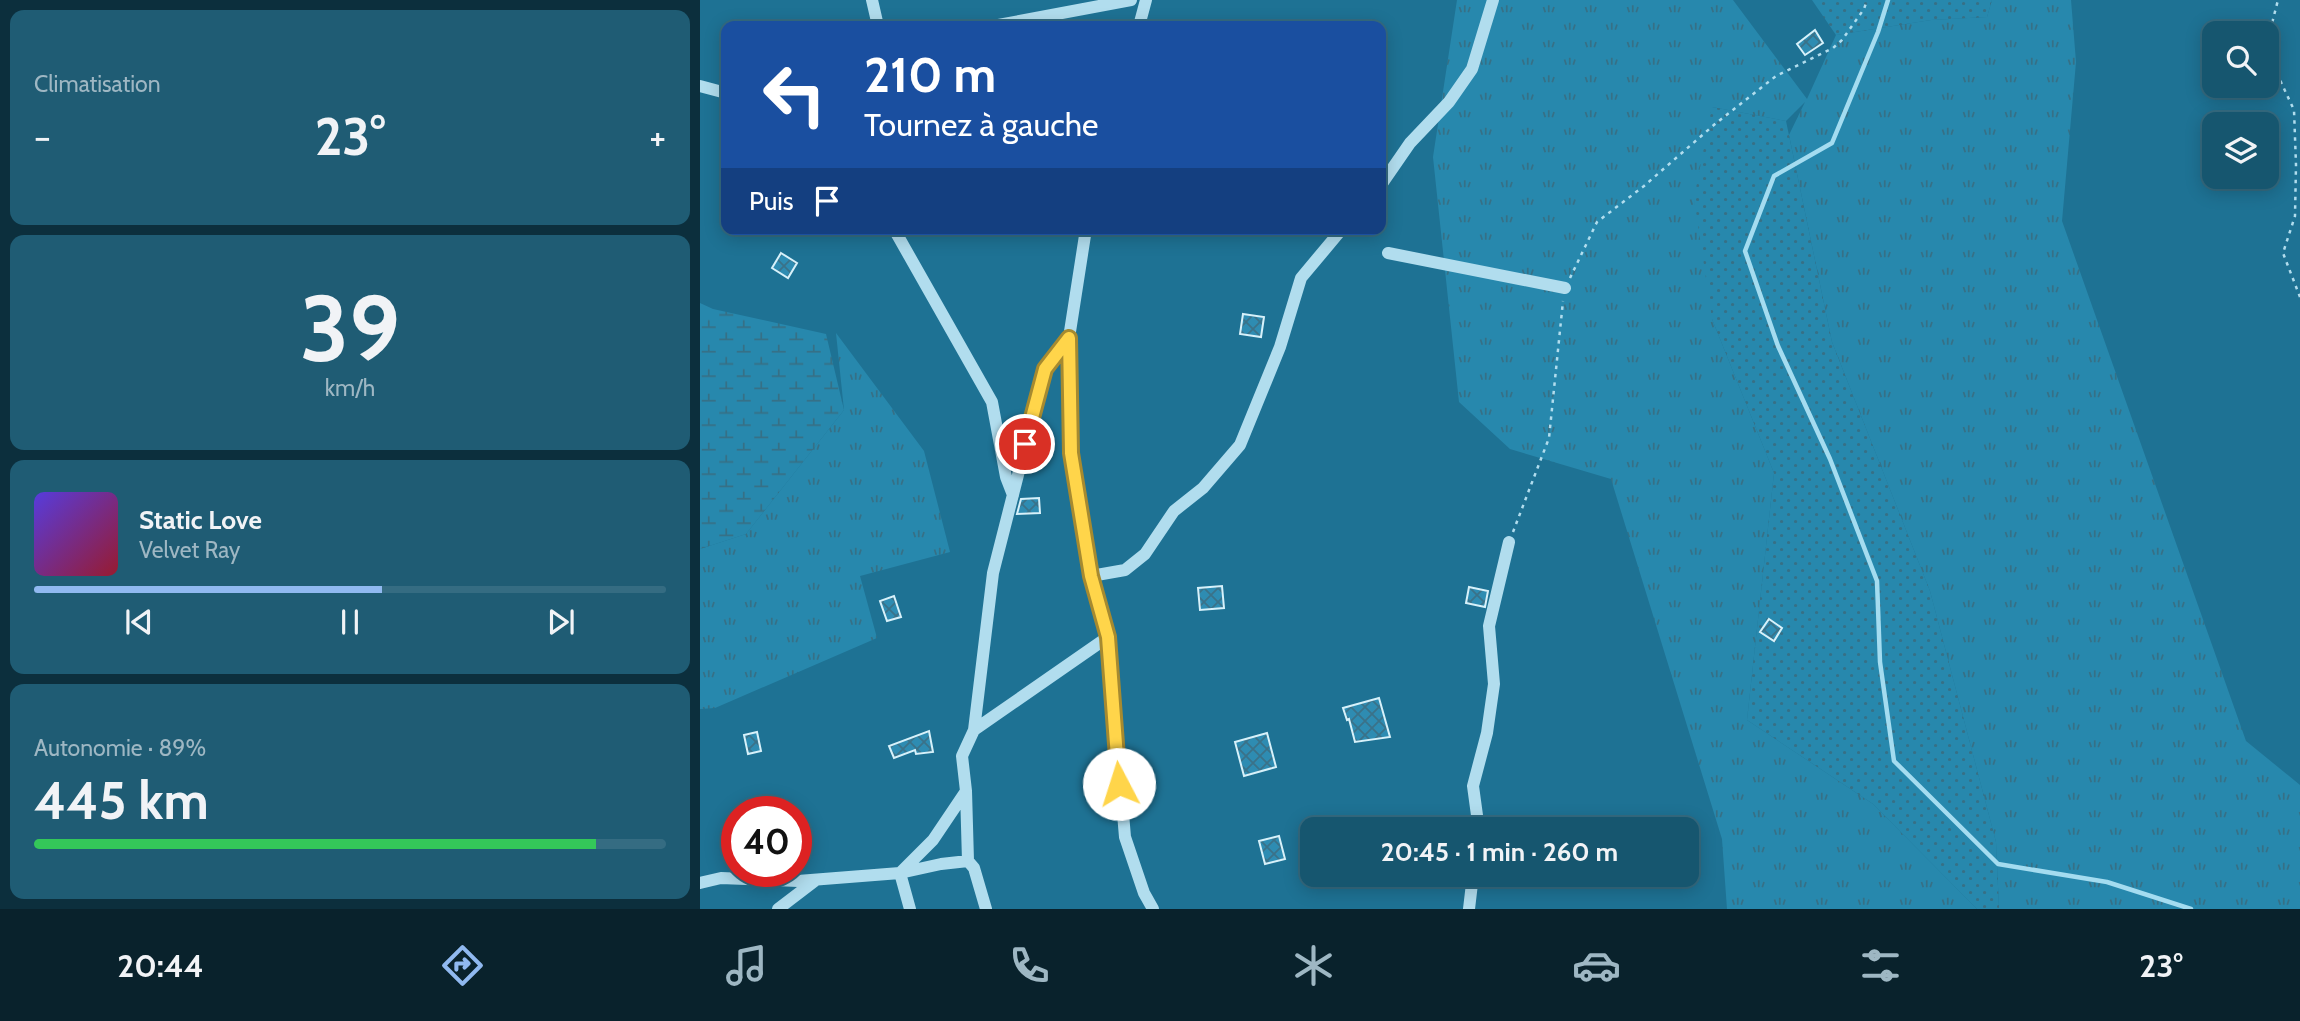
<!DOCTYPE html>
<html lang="fr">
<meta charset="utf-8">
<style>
:root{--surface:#16566f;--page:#1f5c74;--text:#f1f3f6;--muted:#9eb7c3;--line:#356c82;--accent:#90b9f0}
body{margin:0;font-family:Cabin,sans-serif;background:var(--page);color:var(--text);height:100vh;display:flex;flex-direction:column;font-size:26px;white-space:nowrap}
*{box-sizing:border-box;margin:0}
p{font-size:23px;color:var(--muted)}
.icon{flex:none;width:38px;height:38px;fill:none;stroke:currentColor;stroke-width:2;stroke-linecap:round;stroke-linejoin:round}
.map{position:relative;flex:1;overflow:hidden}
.side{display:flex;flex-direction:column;gap:10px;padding:10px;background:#0c2f3d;width:700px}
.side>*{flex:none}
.banner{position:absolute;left:21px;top:21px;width:665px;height:214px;border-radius:14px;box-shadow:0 4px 18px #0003,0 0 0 2px var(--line);background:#1a4fa0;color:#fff;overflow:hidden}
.buttons{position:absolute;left:1502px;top:21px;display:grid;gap:14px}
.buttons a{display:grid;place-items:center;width:77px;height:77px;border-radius:14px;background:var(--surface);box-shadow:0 4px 18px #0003,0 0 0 2px var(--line);font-size:35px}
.speed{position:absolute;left:21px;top:796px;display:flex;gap:14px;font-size:35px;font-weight:700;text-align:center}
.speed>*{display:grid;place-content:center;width:91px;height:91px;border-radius:50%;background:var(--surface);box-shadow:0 4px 18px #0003,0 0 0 2px var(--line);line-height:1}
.speed .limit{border:10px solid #d22;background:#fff;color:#111}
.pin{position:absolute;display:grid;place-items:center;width:60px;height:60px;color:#fff;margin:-30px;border:4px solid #fff;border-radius:50%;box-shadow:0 2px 7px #0007}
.me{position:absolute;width:77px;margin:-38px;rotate:355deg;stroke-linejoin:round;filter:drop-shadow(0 0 5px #0008)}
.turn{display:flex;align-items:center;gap:24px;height:147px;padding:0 28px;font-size:32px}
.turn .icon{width:91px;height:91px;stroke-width:2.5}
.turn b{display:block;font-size:49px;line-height:60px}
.then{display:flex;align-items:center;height:66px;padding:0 28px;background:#0003;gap:14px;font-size:26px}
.big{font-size:52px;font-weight:700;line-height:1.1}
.side .card{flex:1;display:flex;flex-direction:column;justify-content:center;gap:10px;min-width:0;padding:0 24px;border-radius:14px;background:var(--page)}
.side .dial{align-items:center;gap:0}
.dial b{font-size:91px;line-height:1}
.song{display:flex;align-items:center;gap:21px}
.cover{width:84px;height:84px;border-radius:10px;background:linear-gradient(135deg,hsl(250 70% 55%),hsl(350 70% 35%))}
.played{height:7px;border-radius:4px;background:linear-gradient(90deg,var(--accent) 55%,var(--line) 55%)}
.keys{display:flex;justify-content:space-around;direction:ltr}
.heat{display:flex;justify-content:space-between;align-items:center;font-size:38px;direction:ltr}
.charge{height:10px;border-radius:5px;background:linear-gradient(90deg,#34c759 89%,var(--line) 0)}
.trip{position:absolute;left:600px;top:817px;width:399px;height:70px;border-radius:14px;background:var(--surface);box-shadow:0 4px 18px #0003,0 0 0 2px var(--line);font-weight:700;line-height:70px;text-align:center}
.dock{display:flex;height:112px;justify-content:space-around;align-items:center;background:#09222c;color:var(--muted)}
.dock .icon{width:49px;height:49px}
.dock .current{color:var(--accent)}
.dock b{font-size:32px;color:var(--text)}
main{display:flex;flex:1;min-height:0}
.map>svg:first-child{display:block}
.grass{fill:url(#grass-tufts)}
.wetland{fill:url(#wetland-marsh)}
.garden{fill:url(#garden-dots)}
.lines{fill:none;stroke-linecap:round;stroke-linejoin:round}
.stream{stroke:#a4dcf0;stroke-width:4.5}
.building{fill:url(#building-cross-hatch);stroke:#d7f1fa;stroke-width:2}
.path{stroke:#b1ddee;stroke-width:2.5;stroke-dasharray:3.5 5;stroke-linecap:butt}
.minor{stroke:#b1ddee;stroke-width:12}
.route-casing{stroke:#a68a30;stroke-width:18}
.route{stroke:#ffd54a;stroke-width:12}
</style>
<main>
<section class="side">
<div class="card"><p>Climatisation</p>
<div class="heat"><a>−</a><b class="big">23°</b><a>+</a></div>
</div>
<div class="card dial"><b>39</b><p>km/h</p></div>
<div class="card">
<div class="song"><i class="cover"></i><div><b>Static Love</b><p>Velvet Ray</p></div></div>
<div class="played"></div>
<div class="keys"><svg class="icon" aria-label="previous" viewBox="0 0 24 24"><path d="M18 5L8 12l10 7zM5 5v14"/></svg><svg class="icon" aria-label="pause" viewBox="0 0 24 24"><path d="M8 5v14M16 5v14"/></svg><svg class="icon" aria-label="next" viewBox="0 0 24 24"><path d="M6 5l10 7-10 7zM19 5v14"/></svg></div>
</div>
<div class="card"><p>Autonomie · 89%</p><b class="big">445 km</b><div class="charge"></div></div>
</section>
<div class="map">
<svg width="1600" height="909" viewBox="0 0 1600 909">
<defs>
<pattern id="grass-tufts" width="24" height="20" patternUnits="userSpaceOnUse" patternTransform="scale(1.75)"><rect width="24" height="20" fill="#2788ad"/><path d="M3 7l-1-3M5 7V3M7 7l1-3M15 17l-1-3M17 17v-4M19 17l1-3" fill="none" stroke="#367086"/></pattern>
<pattern id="wetland-marsh" width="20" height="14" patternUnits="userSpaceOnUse" patternTransform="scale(1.75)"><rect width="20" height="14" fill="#2788ad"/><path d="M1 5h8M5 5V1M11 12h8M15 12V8" fill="none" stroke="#367086"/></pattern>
<pattern id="garden-dots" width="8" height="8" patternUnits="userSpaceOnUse" patternTransform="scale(1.75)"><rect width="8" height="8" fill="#2788ad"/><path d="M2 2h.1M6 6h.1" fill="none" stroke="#367086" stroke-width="1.8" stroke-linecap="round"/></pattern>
<pattern id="building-cross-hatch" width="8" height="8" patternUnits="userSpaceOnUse" patternTransform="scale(1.75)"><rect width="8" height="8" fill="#2e8cb2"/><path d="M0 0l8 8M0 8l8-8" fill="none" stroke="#3a7289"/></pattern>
</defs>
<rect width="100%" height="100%" fill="#1e7294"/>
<path class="grass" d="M757,0H1033L1107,99L1136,35L1231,20L1287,17L1292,0H1371L1376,62L1362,221L1546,741L1600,785V909H1299L1296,842L1230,591L1132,342L1089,135L1105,102L1086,121L1012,107V319L1074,473L1047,720L1173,804L1277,909H1027L1022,839L911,479L810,449L759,402L733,157Z
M136,333L224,451L250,552L160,576L177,638L15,708L0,709V549L46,534L144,410Z"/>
<path class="wetland" d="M0,303L13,309L126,334L144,410L46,534L0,549Z"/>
<path class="garden" d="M1112,0H1292L1287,17L1231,20L1136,35Z
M1012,107L1086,121L1132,342L1230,591L1296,842L1299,909H1277L1173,804L1047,720L1074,473L1012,319L994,198Z"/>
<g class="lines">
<path class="stream" d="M1188,0L1178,32L1132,143L1074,176L1045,251L1078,346L1130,459L1177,581L1180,662L1194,761L1298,864L1407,882L1491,909"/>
</g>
<path class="building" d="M1115,30L1123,43L1105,55L1097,44Z
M81,253L97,263L88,278L72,268Z
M543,314L564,317L561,337L540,334Z
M339,498L340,513L317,514L321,499Z
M522,586L524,608L500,610L498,588Z
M769,587L788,591L785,607L766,603Z
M194,596L201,617L187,621L180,601Z
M1069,619L1082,628L1074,641L1060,632Z
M679,698L690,737L655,742L649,719L647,720L643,708Z
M229,731L233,752L216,754L215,750L194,758L189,746Z
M57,732L61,751L48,754L44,735Z
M567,733L576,767L544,776L535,742Z
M579,836L585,859L565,864L559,841Z"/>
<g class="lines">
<path class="path" d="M1566,47L1578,0
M1566,50L1594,110L1596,165L1595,216L1583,253L1600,297
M870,278L897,222L944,186L1015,124L1076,76L1133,48L1142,40L1164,9L1167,0
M813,532L849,438L863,301"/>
<path class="minor" d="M172,0L178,26
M293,26L431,0
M439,26L446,0
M0,86L26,93
M681,185L710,143L749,102L772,69L793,0
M194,229L292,402L306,477L313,495
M386,229L369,338L371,453L391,576L408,637L425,837L444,893L453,909
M688,253L865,288
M391,576L425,570L445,554L474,511L503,488L540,445L580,347L601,278L642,229
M274,730L408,637
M779,830L773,786L787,733L794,684L789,626L809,542
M0,883L21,878L98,881L200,873L241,864L268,861
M78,909L116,880
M210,909L200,873L233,840L266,791
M286,909L274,868L268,861L266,791L262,756L274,730L293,573L345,369L369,338
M769,909L773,875"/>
</g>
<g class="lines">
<g class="route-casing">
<path id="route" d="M325,444L345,369L369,338L371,453L391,576L408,637L419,784"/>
</g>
<use href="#route" class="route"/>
</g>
</svg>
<div class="buttons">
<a><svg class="icon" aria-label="search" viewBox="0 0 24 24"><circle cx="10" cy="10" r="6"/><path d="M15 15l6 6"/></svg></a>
<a><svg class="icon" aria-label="layers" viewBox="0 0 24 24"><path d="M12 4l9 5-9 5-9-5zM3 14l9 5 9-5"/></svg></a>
</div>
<div class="speed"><div class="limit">40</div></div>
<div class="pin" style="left:325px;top:444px;background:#d93025"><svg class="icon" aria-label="arrive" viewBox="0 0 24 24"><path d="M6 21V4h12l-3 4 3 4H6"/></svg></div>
<svg class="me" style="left:419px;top:784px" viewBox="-20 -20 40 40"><circle r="19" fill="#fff"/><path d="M0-13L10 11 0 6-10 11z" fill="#ffd54a"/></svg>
<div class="trip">20:45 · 1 min · 260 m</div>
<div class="banner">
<div class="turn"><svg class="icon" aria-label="left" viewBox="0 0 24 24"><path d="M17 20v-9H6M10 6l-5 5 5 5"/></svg><div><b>210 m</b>Tournez à gauche</div></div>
<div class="then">Puis<svg class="icon" aria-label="arrive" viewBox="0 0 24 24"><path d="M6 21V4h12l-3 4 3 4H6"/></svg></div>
</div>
</div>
</main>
<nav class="dock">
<b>20:44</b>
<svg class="icon current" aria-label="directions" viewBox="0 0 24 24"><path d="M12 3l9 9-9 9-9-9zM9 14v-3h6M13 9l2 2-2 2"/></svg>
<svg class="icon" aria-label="music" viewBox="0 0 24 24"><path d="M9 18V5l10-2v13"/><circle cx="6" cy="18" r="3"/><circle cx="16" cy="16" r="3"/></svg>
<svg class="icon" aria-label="phone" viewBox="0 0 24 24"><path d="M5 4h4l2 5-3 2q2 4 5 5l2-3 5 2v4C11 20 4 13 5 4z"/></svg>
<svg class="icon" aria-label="climate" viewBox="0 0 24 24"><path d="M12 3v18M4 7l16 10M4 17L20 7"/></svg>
<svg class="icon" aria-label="car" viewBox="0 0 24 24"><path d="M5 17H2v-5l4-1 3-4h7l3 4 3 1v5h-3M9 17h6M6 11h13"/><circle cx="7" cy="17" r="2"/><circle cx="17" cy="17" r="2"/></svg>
<svg class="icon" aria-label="filters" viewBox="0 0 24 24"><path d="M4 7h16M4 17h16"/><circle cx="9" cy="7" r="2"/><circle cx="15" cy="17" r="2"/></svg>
<b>23°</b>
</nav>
